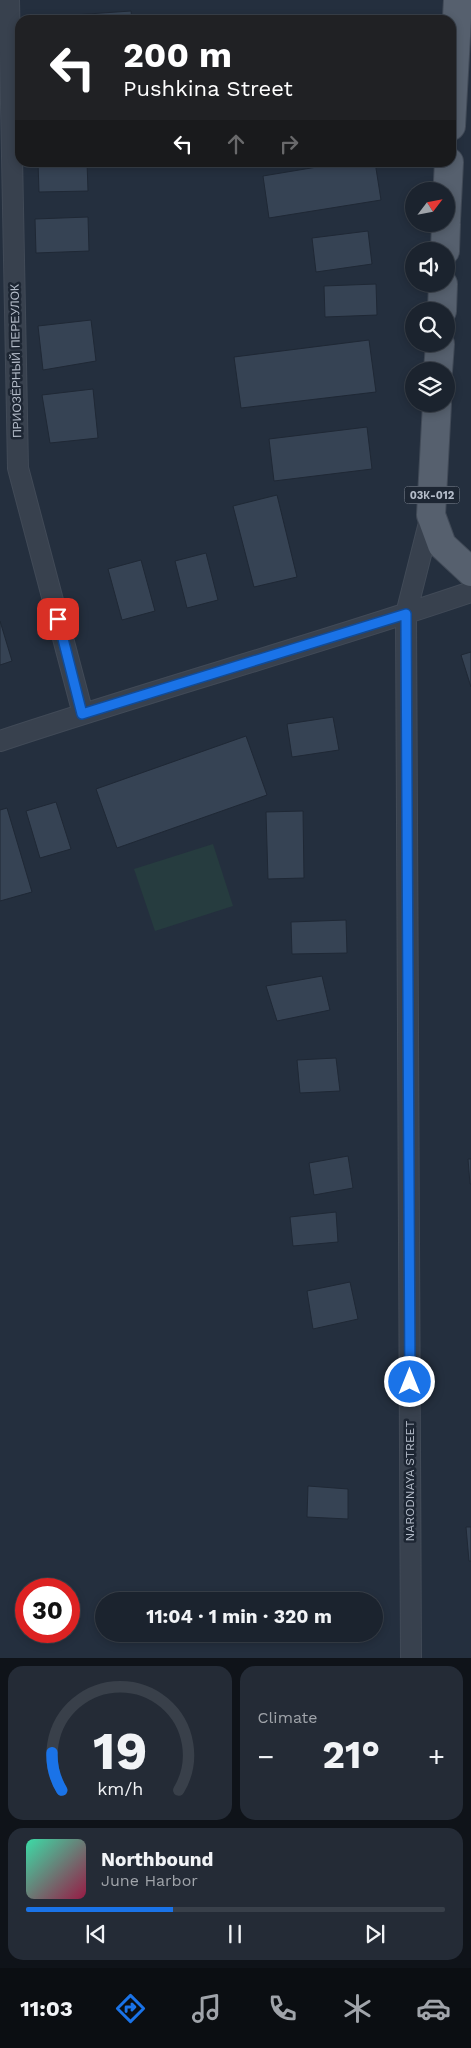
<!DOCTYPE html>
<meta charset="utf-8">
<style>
:root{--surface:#1b232e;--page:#242b36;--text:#f1f3f6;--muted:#a0a4aa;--line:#39404a;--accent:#1a73e8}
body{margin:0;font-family:"Work Sans",sans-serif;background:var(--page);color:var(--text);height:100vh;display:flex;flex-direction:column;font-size:19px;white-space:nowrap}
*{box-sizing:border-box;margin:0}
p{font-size:16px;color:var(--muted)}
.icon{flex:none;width:28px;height:28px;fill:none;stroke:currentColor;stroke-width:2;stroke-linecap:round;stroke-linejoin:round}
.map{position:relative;height:1658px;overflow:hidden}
.details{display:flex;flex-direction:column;gap:8px;padding:8px;background:#0f1319;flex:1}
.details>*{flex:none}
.hud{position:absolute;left:15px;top:15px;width:441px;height:152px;border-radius:15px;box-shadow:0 2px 8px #0003,0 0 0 1px var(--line);background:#202124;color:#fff;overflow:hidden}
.needle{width:32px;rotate:58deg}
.fabs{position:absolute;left:405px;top:182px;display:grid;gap:10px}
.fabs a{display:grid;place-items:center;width:50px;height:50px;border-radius:50%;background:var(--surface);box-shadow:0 2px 8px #0003,0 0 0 1px var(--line);font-size:25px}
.speed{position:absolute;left:15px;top:1578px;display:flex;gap:10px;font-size:25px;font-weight:700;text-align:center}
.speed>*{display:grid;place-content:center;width:65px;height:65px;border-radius:50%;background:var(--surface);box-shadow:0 2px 8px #0003,0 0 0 1px var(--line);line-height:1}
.speed .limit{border:8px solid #d22;background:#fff;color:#111}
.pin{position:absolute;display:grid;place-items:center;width:42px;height:42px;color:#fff;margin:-21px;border-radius:10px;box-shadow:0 2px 8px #0006}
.me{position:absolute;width:55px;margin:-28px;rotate:0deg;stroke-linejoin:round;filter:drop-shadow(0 0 4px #0008)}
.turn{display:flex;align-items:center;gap:18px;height:105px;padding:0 25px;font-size:22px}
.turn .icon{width:65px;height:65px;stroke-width:2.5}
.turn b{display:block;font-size:35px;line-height:42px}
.lanes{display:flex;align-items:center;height:48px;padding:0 25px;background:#0003;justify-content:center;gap:25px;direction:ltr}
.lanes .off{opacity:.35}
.big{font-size:38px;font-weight:700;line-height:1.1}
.details .tile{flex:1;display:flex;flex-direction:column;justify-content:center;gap:8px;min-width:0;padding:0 18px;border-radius:15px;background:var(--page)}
.details .dial{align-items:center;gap:0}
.dial svg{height:130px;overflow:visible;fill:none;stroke:var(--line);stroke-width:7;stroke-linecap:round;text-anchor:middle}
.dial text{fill:var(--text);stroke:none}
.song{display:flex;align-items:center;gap:15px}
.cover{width:60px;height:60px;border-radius:8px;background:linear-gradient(135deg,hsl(160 70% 55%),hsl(340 70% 35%))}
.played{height:5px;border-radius:2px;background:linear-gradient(90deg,var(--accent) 35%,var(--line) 35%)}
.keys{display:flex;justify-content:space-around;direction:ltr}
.heat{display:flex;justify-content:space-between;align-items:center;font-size:28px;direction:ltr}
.details .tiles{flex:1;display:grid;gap:8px;grid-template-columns:1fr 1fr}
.tile:last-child{grid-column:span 2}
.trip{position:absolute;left:95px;top:1592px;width:288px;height:50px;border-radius:25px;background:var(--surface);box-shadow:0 2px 8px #0003,0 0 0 1px var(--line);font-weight:700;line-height:50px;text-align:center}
.menu{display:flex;height:80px;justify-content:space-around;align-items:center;background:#0b0e12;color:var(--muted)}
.menu .icon{width:35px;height:35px}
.menu .active{color:var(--accent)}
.menu b{font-size:22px;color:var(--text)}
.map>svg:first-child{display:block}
.green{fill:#263c3f}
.building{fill:#364354;stroke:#1f2835}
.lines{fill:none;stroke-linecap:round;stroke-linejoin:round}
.minor-casing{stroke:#414a57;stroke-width:22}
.primary-casing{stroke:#414a57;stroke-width:30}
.minor{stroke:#38414e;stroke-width:20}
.primary{stroke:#56606e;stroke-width:28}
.route-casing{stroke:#114b97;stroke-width:12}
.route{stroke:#1a73e8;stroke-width:9}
.labels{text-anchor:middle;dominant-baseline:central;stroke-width:5;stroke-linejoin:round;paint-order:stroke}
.shield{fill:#1d2633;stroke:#878f9c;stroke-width:1}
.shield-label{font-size:11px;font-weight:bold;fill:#b4bcc9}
.street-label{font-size:12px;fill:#b4bcc9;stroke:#1d2633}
</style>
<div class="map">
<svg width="471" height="1658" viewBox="0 0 471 1658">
<rect width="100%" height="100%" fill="#242f3e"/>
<path class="green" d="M213,844L233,906L155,931L134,869Z"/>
<path class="building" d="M131,11L132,20H74L73,15Z
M302,17L380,20H302Z
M38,162H87L88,191L39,192Z
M347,162H375L381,200L269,218L263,176Z
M88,217L89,251L36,253L35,219Z
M368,231L372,264L316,272L312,238Z
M376,284L377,315L325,317L324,286Z
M91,320L96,361L43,370L38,326Z
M369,340L376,392L241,408L234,357Z
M93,389L98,438L50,443L42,395Z
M367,427L372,469L274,481L269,439Z
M277,495L297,577L254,587L233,506Z
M206,553L218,600L187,608L175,561Z
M141,560L155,611L122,620L108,569Z
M0,621L12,661L0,665Z
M471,652V687L461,655Z
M333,717L339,750L292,757L287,724Z
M246,736L267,795L117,848L96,789Z
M56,802L71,849L40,858L26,811Z
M7,808L32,892L0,901V810Z
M303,811L304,878L268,879L266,812Z
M346,920L347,953L292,954L291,922Z
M322,976L330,1010L277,1021L266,986Z
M336,1058L340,1091L300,1093L297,1060Z
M348,1156L353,1188L314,1195L309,1163Z
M468,1159H471V1184H470Z
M336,1212L338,1242L293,1246L290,1217Z
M350,1282L358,1319L313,1329L307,1291Z
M308,1486L348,1489V1519L307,1517Z
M466,1527H471V1561H469Z
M290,1634H352L353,1636L291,1640Z"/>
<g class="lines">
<g class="minor-casing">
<path id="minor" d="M9,0L18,468L83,714
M0,741C156,689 315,645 471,592
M411,1658L406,614L431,515"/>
</g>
<g class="primary-casing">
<path id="primary" d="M451,126L458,0
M446,221L449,162
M445,251L446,224
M442,311L443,284
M438,371L440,344
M437,404L431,515L442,545L471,572"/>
</g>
<use href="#minor" class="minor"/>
<use href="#primary" class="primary"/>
</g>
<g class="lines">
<g class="route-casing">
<path id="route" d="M58,619L82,714L406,614L410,1382"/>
</g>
<use href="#route" class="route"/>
</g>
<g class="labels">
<rect class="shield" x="404.5" y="486.5" width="55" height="17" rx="4"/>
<g class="shield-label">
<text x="432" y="495">03К-012</text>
</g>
<g class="street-label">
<text transform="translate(16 361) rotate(-91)">ПРИОЗЁРНЫЙ ПЕРЕУЛОК</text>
<text transform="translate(410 1481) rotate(-90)">NARODNAYA STREET</text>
</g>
</g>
</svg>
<div class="fabs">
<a><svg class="needle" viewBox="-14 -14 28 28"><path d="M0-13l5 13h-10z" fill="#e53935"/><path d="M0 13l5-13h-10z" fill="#a0a4aa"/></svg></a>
<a><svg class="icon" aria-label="sound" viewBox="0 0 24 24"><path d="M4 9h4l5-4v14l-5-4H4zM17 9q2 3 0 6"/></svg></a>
<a><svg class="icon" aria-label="search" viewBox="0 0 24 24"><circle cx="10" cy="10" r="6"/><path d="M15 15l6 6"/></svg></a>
<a><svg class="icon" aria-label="layers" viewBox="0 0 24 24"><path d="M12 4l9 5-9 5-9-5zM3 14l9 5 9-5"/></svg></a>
</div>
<div class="speed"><div class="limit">30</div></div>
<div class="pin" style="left:58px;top:619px;background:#d93025"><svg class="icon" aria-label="arrive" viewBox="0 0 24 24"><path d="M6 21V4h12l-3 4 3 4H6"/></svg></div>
<svg class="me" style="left:410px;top:1382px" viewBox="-20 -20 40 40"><circle r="17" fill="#1a73e8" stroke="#fff" stroke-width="3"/><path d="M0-11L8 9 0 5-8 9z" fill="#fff"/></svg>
<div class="trip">11:04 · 1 min · 320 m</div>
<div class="hud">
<div class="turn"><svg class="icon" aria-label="left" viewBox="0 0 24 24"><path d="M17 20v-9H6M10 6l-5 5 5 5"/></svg><div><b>200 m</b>Pushkina Street</div></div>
<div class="lanes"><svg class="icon" aria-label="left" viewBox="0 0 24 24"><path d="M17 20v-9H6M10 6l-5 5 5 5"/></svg><svg class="icon off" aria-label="ahead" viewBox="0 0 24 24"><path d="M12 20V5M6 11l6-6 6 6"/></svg><svg class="icon off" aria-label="right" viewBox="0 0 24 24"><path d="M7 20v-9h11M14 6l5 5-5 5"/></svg></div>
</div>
</div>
<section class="details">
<div class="tiles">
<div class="tile dial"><svg viewBox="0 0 100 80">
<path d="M14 69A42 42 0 1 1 86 69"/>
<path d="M14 69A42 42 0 0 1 8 46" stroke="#1a73e8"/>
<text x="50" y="56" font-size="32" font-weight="700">19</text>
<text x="50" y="72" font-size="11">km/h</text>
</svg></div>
<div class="tile"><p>Climate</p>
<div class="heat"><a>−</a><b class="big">21°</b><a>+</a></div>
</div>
<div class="tile">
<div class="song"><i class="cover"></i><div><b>Northbound</b><p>June Harbor</p></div></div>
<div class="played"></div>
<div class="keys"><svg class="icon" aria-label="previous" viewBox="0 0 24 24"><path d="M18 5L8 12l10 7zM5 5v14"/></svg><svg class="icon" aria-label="pause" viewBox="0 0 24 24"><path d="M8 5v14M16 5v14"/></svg><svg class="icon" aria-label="next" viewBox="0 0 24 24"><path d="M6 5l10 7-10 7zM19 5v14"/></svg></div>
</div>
</div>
</section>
<nav class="menu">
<b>11:03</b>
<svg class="icon active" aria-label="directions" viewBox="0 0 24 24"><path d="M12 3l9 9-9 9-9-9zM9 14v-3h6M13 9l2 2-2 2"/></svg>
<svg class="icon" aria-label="music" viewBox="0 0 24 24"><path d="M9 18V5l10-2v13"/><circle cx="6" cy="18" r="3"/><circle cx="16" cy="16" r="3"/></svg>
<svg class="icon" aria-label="phone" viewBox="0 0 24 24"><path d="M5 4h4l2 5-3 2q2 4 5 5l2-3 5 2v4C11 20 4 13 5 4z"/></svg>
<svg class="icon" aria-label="climate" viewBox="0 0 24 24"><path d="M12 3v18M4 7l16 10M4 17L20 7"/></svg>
<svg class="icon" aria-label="car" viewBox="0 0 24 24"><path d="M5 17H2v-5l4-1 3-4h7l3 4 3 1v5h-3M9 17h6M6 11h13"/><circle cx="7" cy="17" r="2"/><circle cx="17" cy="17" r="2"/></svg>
</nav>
